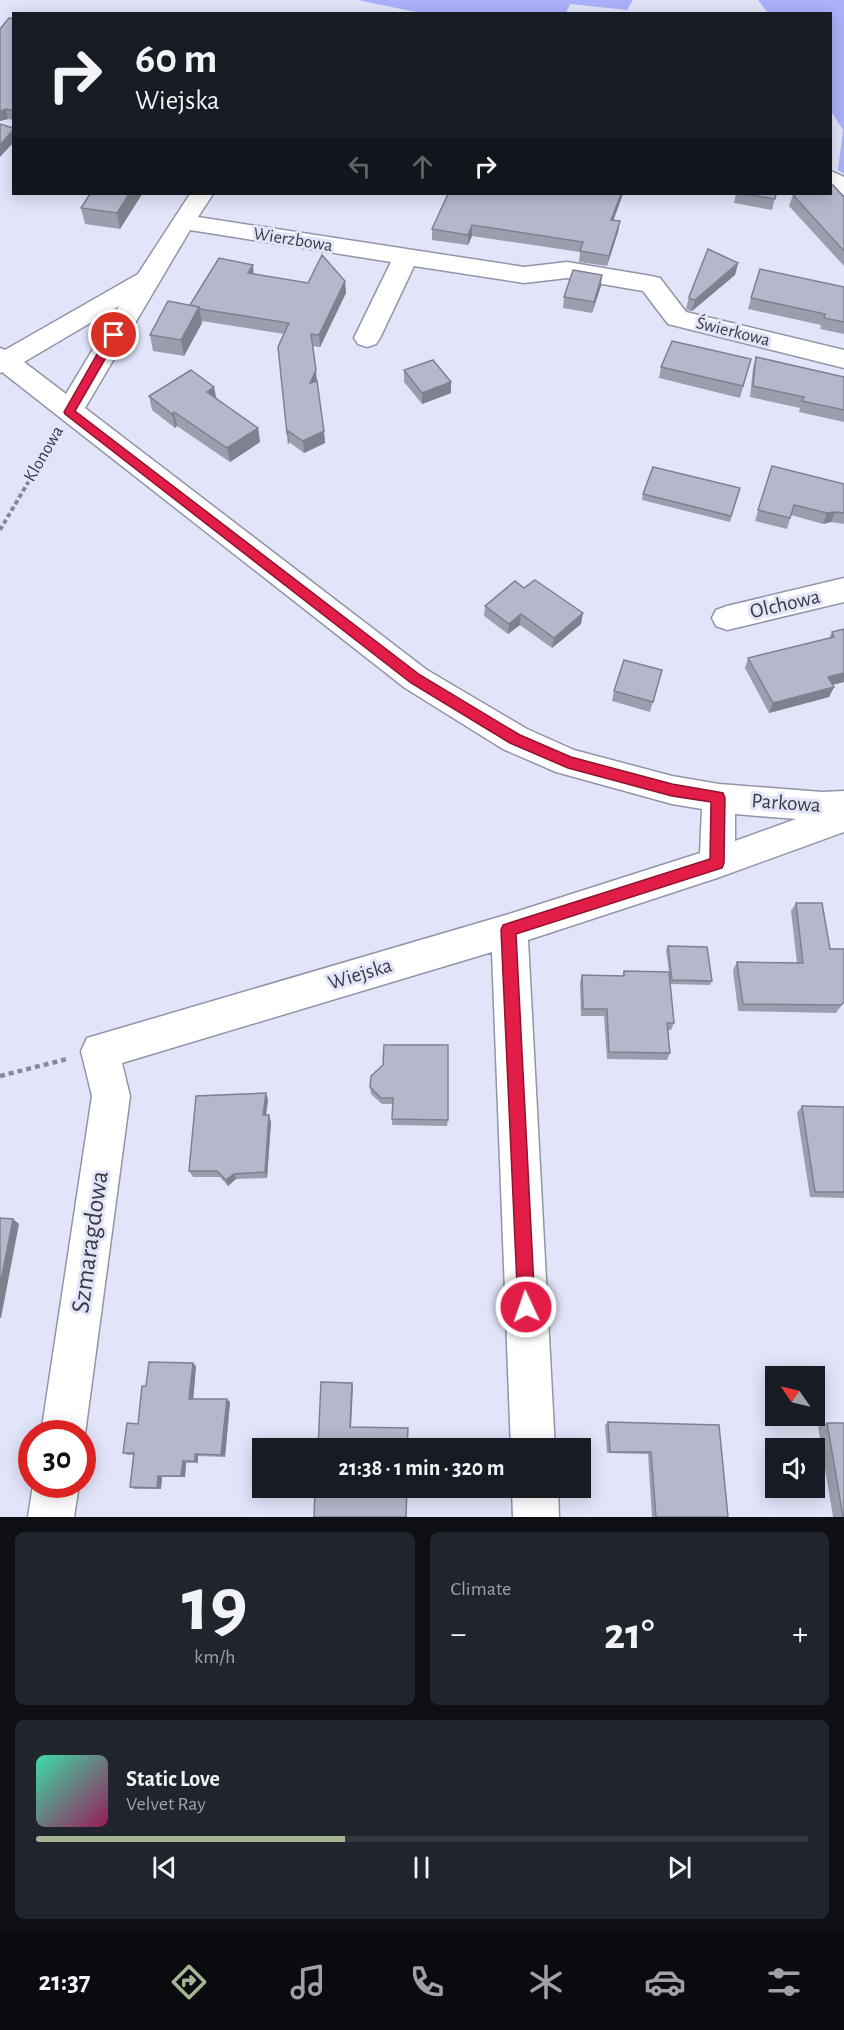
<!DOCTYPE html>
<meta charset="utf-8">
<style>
:root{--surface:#171b24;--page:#20242c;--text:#f1f3f6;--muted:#9ea1a6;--line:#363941;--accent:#a5b494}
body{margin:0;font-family:"Alegreya Sans",sans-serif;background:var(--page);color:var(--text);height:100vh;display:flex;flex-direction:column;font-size:22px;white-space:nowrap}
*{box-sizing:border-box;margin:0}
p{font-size:20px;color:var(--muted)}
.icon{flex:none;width:33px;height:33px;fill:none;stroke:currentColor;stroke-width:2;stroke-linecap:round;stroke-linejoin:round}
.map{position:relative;height:1517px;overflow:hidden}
.panel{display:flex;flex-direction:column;gap:15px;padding:15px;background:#0d0f14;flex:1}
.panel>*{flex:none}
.top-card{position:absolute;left:12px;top:12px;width:820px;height:183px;border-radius:0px;box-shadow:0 3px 15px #0003;background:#171b24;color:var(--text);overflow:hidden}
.needle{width:39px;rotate:304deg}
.fabs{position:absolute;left:765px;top:1366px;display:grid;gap:12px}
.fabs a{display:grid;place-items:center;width:60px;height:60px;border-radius:0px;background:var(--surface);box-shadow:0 3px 15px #0003;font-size:30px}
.speed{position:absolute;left:18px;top:1420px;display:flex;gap:12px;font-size:30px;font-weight:700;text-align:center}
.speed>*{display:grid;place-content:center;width:78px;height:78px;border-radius:50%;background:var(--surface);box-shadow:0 3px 15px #0003;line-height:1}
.speed .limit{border:9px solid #d22;background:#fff;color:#111}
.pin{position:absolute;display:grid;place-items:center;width:51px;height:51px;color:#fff;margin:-26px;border:3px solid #fff;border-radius:50%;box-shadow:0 2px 6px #0007}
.me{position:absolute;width:66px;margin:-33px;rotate:357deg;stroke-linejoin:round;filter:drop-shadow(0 0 4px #0008)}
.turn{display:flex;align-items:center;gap:21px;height:126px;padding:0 24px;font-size:27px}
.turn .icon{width:78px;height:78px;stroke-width:2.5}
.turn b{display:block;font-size:42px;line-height:51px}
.lanes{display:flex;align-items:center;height:57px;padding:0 24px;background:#0003;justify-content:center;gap:30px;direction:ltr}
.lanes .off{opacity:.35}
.big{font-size:45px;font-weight:700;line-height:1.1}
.panel .card{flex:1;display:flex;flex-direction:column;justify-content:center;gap:9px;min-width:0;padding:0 21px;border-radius:9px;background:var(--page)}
.panel .dial{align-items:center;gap:0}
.dial b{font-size:78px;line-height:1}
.song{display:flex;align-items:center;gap:18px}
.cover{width:72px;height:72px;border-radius:9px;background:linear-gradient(135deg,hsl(160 70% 55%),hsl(330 70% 35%))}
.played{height:6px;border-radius:3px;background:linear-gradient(90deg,var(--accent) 40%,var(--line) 40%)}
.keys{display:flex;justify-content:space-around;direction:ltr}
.heat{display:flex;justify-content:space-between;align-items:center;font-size:33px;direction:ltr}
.panel .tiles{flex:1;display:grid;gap:15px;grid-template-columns:1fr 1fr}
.card:last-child{grid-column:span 2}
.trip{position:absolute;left:252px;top:1438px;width:339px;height:60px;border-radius:0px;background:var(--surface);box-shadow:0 3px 15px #0003;font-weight:700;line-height:60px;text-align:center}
.tabs{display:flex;height:96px;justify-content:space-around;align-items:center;background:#090b0e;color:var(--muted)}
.tabs .icon{width:42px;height:42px}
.tabs .on{color:var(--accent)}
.tabs b{font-size:27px;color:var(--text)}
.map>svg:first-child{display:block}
.forest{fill:#abb2fb}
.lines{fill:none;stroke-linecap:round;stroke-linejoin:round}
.minor-casing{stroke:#9294a8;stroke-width:3}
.path-far1{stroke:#878997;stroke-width:4;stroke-dasharray:4.5 3;stroke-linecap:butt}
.path{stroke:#878997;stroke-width:4.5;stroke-dasharray:5 4;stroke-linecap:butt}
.minor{fill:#fff;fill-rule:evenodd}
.wall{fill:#9c9eaf}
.shaded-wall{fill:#7f818f}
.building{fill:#b5b8cc;stroke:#7f818f;stroke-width:1.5}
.route{fill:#e11d48;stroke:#92132f;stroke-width:1.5}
.labels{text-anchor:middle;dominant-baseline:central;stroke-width:6;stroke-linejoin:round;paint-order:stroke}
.far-street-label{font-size:18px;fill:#393a43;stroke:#e2e5fa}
.street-label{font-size:21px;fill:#393a43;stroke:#e2e5fa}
.near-street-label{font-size:26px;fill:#393a43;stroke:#e2e5fa}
</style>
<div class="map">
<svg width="844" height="1517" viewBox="0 0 844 1517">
<rect width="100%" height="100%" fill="#e2e5fa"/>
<path class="forest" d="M357,0H633L627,10L570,4L566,13H421Z
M758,0H844V174L838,170L843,130L831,111V14L768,13Z"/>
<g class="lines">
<g class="minor-casing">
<path id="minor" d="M831,171L844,177V195L831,189Z
M190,194H213L198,217L524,267L567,262L651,276L660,278L686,312L844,350V368L668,324L643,291L567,278L524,283L414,266L380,338L376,344L367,347L358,344L354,338L391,262L190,230L85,408L427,670L527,729L574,750L672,776L719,784L822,792L844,791V832L717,878L528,940L555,1449H511L492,952L122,1063L130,1096L85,1434L82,1441V1434H41L92,1096L81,1051L87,1038L509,914L700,853L702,809L672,804L556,772L503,749L405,688L2,372L0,373V348L5,350L138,274ZM119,306L66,394L24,362ZM735,814L796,819L735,841Z
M844,578V602L727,630L716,626L712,618L716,610L727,606Z
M33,1485H79L74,1517H28Z
M512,1488H558L559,1517H513Z"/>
</g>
<path class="path-far1" d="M0,530L56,435"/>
<path class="path" d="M0,1076L67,1059"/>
<use href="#minor" class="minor"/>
</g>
<path class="wall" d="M14,19V142L13,120L8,119L0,121Z
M142,194L120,229L85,224L81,208Z
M623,194L613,220L620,221L618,232L607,266L579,262L580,252L472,236L468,245L432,240V229Z
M736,194H776L772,210L734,203Z
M793,195L844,197V266L789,206Z
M738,263L735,275L692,311L687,310L686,309L689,297Z
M254,274L308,283L345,281L346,293L320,347L312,346L325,443L304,453L289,442L288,445L284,334L202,321V323L184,356L153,351L150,335L190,305Z
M601,286L592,313L563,308L564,297Z
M844,287V334L820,329L821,325L748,309L751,298Z
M756,357L844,377V422L799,412L800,408L750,397L753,368Z
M751,359L740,398L659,378L661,367Z
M404,370L451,382V393L422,404L404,382Z
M149,396L216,398L258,428L260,442L230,462L177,426L175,428L152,410Z
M772,466L844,484V524L831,522L823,524L791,515L787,529L755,521Z
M740,488L730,522L642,500L643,494Z
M524,588L581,624L552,648L520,625L508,634L484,616L485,606Z
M844,629V682L832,685L834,687L829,697L769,713L745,668L748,658L829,638L832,632Z
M662,670L650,712L612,701L614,691Z
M796,903L830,949H844V1002L836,1013L738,1011L733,970L737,962L797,963L791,911Z
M668,946L712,981L710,985L670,984L674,1023L671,1030H668L670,1053L667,1060L607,1059L604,1016H581L580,983L582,975L622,976L624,971L669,972L666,950Z
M370,1087L448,1120L447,1126L392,1125L393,1104H382L371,1094Z
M266,1093L268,1100L266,1115L271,1122L267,1178L236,1179L228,1186L220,1177H193L189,1171Z
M802,1106L844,1107V1198L810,1197L797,1113Z
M196,1366L193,1399L230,1402L225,1457L198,1456V1463H186L185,1477H162L161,1489H134L130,1487L133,1455H128L123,1453L138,1424L146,1386Z
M608,1422L719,1425L728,1517H652L648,1454L607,1453L605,1425Z
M827,1423L844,1517H833L818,1426Z"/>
<path class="shaded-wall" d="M6,109L8,119L0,121V111Z
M14,129V142L0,157V145Z
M129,194H142L120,229L117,213Z
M621,194H623L610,230L611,220Z
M620,221L618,232L607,266L609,256Z
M472,225V236L468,245V235Z
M738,263L735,275L692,311L695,300Z
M253,265L254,277L248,273Z
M602,275L601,286L592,313L594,302Z
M345,281L346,293L320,347L319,335Z
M199,307L202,323L184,356L181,340Z
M316,370L317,382L310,383Z
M451,382V393L422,404V393Z
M214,387L217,401L207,392Z
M174,412L177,426L175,428L172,414Z
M258,428L260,442L230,462L227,448Z
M288,431L289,442L288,445L287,434Z
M324,431L325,443L304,453L303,441Z
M835,512L831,522L823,524L827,513Z
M583,613L581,624L552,648L554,638Z
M521,614L520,625L508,634L509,624Z
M844,673V682L823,687L828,677Z
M834,687L829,697L769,713L773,703Z
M266,1093L268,1100L265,1121L263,1115Z
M269,1115L271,1122L267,1178L265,1172Z
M234,1174L236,1179L228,1186L226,1180Z
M13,1219L19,1224L1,1318H0V1286Z
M193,1363L196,1366L193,1402L189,1399Z
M352,1383L353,1386L351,1429L350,1427Z
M227,1399L230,1402L225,1457L221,1455Z
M195,1454L198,1456V1463L195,1461Z
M183,1461L186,1463L185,1477L181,1476Z
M158,1476L162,1477L161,1489L157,1488Z"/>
<path class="building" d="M9,18L14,19V129L0,145V124L13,128V111L6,109L0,111V29Z
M831,185H833L844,197V251L793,195L798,194H831Z
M90,194H129L117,213L81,208Z
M448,194H621L611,220L620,221L609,256L580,251L583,242L472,225L468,235L432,229Z
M745,194H776L775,199Z
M708,249L738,263L695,300L690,299L689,297Z
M322,255L345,281L319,335L311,334L316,370L310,383L317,381L324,431L303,441L288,431L287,434L278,347L289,323L200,309L199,307L190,305L219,258L253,265L248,273L308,283Z
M760,269L844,287V322L824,318L825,314L751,298Z
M573,270L602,275L594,302L564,297Z
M168,301L199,307L181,340L150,335Z
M672,341L751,359L743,386L661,367Z
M756,357L844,377V410L802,401L804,397L753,386Z
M433,360L451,382L422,393L404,370Z
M191,370L214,387L207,392L258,428L227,448L174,412L172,414L149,396Z
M772,466L844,484V513L835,512L827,513L794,505L790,518L758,510Z
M653,467L740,488L731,516L643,494Z
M535,580L583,613L554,638L521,614L509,624L485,606L515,581L524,588Z
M844,629V673L828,677L834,687L773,703L748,658L834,637L832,632Z
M624,660L662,670L653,702L614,691Z
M796,903H822L830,949H844V1002L841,1005L743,1004L737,962L803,963Z
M668,946L707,947L712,981L672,980Z
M624,971L669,972L674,1023H667L670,1053L609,1052L607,1009H583L582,975L624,976Z
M384,1045H448V1120L392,1119L393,1098H381L370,1087L371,1076L383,1065Z
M266,1093L263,1115H269L265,1172L234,1174L226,1180L217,1171H189L196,1096Z
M802,1106L844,1107V1192H815Z
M0,1218L13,1219L0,1286Z
M149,1362L193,1363L189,1399H227L221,1455L195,1454V1461H183L181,1476H158L157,1488L130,1487L134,1453H123L127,1423L138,1424L142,1386H146Z
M321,1382L352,1383L350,1427L408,1428L407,1449H318Z
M608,1422L719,1425L728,1517H656L651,1452H610Z
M827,1423H844V1517H843Z
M315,1488H407L406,1517H314Z"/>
<path class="route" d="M114,331L119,335L75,411L420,675L520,735L571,757L672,784L718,792L723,793L725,798L724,863L722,868L516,934L535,1307L533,1314L526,1316L520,1314L518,1307L501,930L503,925L509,923L710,859L711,802L672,796L568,768L510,743L411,683L65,414L64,412L108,335Z"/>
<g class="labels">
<g class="far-street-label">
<text transform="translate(293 240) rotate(9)">Wierzbowa</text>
<text transform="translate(733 332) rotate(14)">Świerkowa</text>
<text transform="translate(44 454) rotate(-60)">Klonowa</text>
</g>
<g class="street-label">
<text transform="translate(785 604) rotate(-13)">Olchowa</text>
<text transform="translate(786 803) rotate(4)">Parkowa</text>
<text transform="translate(360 974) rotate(-17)">Wiejska</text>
</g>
<g class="near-street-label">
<text transform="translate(90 1242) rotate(-82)">Szmaragdowa</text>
</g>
</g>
</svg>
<div class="fabs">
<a><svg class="needle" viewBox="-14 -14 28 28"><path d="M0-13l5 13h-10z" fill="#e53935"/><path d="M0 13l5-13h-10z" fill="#9ea1a6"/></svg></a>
<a><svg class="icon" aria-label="sound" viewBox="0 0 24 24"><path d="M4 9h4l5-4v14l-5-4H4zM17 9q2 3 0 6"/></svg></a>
</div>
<div class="speed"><div class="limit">30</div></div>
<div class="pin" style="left:114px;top:335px;background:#d93025"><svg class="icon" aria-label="arrive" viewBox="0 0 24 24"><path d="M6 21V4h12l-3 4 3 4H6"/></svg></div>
<svg class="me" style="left:526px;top:1307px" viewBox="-20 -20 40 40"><circle r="17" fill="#e11d48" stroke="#fff" stroke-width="3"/><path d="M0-11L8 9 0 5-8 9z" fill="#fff"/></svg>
<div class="trip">21:38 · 1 min · 320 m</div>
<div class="top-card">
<div class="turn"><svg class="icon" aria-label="right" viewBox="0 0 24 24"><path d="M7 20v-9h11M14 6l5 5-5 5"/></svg><div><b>60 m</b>Wiejska</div></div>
<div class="lanes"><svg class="icon off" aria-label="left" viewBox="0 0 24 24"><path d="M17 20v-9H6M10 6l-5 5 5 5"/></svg><svg class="icon off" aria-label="ahead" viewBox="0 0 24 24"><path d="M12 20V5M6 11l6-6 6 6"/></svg><svg class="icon" aria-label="right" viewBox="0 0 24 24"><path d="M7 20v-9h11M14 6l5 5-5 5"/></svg></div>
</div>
</div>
<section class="panel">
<div class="tiles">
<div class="card dial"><b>19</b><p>km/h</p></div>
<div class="card"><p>Climate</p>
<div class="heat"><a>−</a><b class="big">21°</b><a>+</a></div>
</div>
<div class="card">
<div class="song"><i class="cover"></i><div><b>Static Love</b><p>Velvet Ray</p></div></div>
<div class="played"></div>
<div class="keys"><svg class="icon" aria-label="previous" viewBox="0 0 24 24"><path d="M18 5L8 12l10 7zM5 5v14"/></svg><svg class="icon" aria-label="pause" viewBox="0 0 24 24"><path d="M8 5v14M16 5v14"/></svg><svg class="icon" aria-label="next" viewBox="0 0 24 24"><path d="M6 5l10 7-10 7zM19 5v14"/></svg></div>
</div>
</div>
</section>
<nav class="tabs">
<b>21:37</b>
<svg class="icon on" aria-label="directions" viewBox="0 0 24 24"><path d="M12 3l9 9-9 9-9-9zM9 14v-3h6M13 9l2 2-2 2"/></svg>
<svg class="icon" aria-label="music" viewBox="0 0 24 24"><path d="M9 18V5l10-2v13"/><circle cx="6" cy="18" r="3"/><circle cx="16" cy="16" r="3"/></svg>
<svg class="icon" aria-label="phone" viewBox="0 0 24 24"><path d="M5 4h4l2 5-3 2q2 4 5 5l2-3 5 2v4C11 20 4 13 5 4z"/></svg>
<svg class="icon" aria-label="climate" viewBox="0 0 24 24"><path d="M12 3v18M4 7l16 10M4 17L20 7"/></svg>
<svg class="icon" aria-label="car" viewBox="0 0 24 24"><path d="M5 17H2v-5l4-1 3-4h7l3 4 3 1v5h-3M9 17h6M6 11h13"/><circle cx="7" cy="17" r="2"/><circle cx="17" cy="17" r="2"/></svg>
<svg class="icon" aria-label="filters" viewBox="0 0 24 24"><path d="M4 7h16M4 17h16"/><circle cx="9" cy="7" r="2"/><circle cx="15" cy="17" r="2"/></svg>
</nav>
